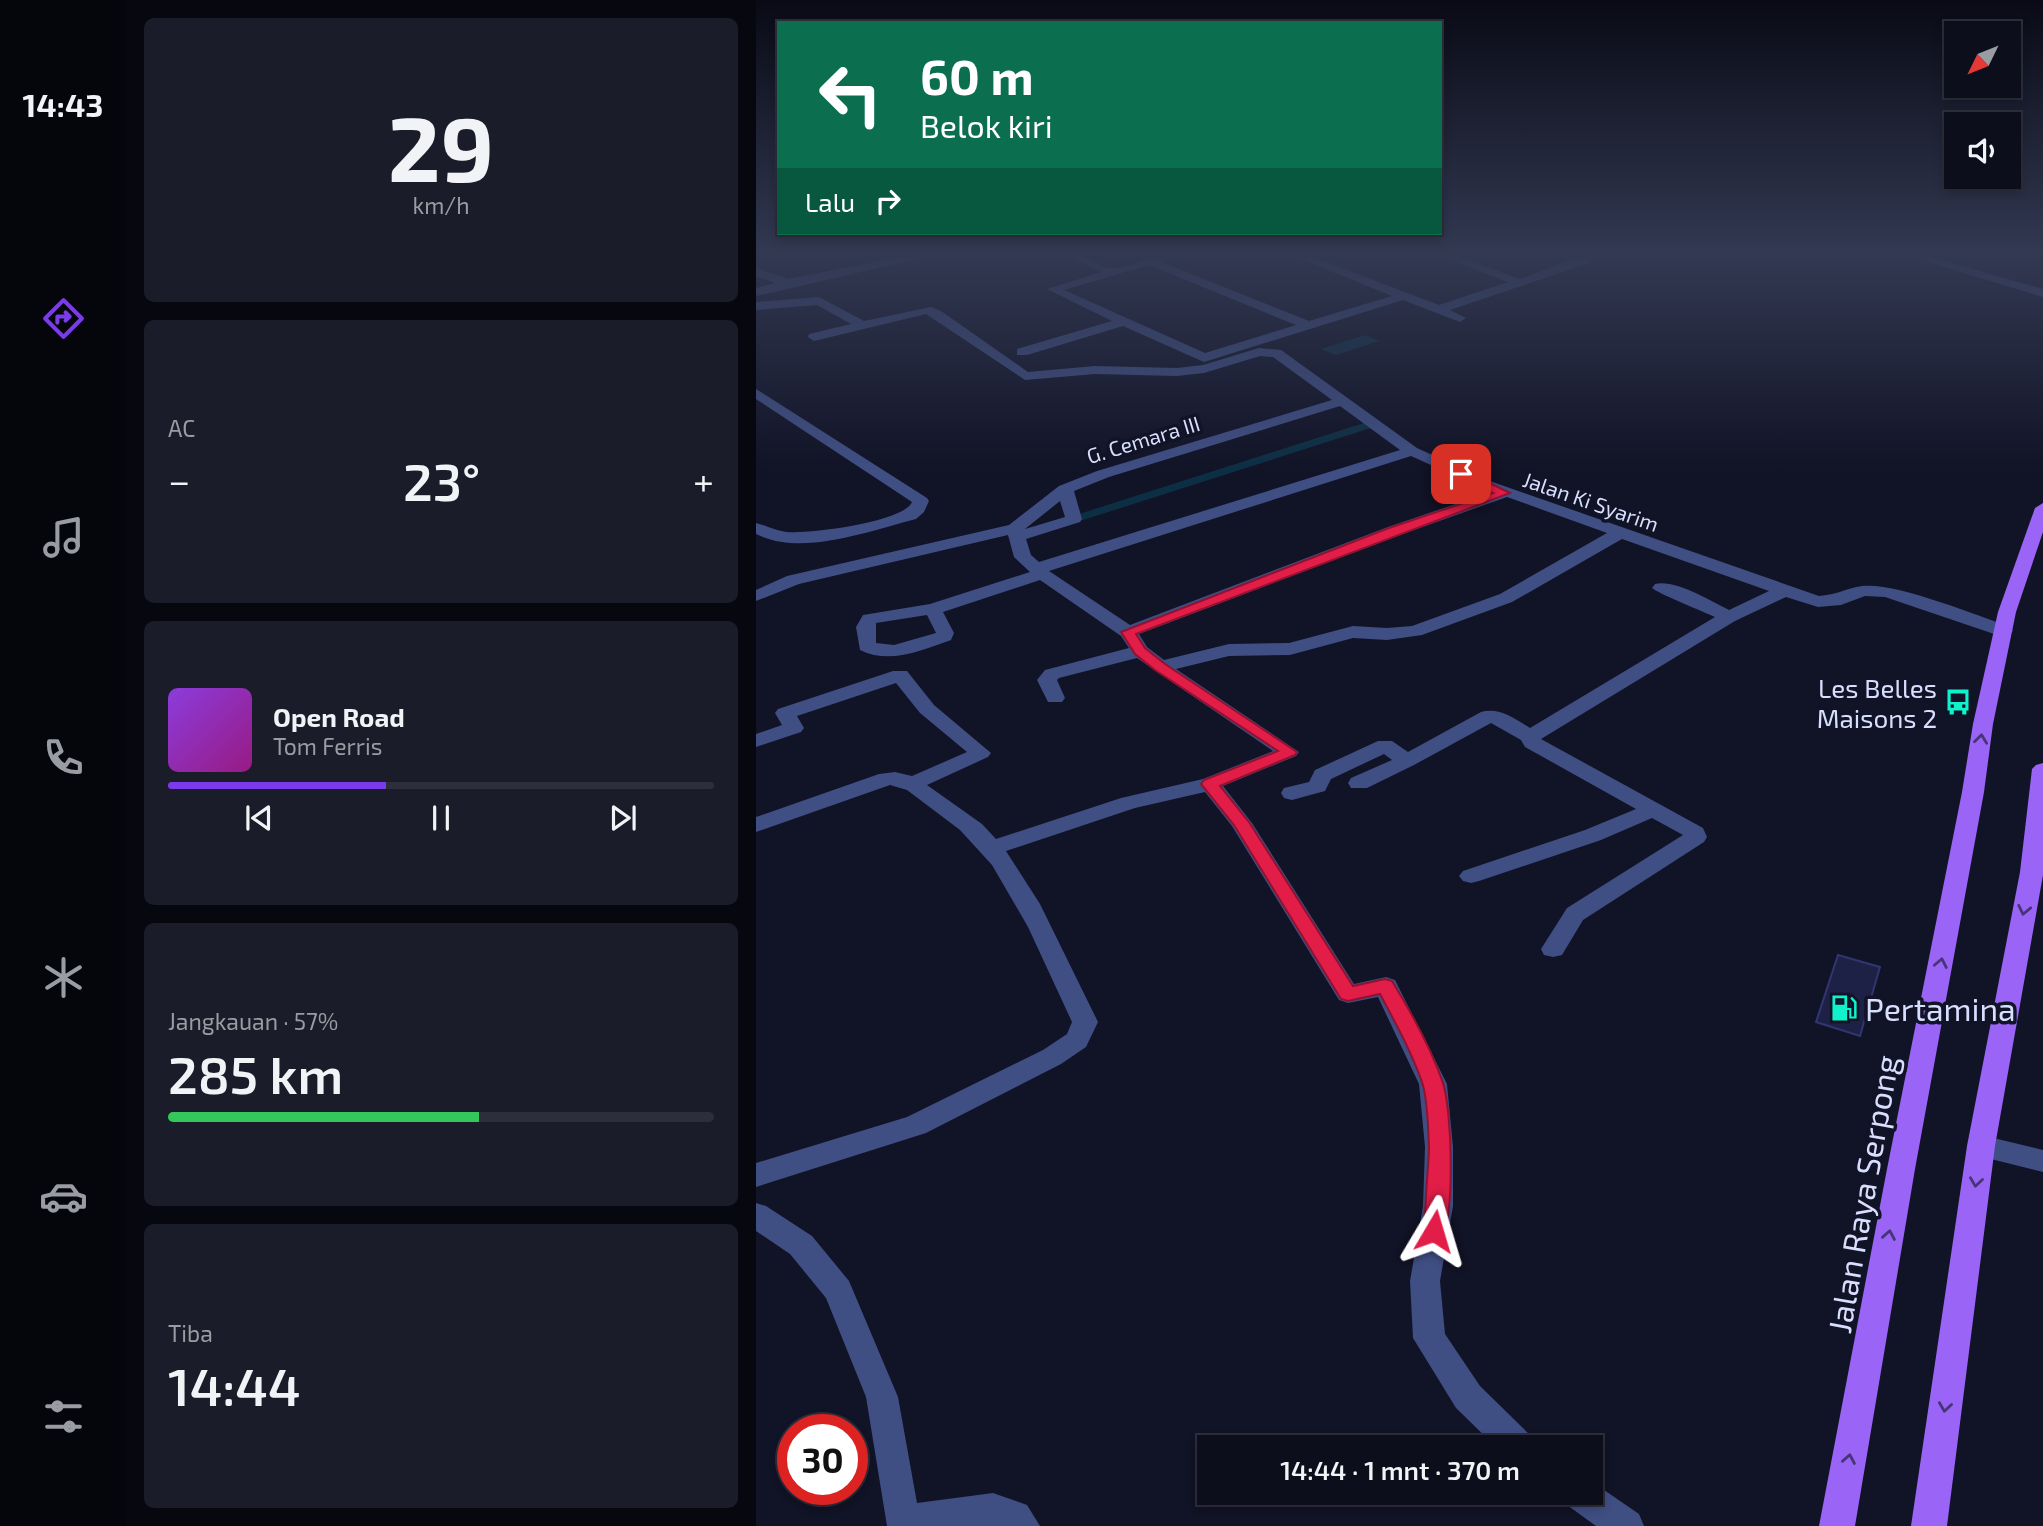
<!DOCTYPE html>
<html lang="id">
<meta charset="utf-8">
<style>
:root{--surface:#0d0e1c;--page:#1b1c29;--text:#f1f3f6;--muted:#9a9ca3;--line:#2d2e3b;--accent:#7c3aed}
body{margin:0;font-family:"Exo 2",sans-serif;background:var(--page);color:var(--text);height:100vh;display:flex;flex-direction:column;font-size:26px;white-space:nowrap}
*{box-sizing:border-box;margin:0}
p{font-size:23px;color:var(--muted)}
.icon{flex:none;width:38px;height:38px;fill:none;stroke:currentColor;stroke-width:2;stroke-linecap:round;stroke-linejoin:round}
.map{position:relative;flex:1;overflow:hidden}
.details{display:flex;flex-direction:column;gap:18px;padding:18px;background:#07080f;width:630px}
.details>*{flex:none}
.banner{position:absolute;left:21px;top:21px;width:665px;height:214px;border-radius:0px;box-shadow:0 4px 10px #0003,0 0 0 2px var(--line);background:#0b6e4f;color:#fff;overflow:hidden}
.needle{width:46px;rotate:227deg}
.controls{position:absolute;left:1188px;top:21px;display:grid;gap:14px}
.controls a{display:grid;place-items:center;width:77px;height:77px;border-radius:0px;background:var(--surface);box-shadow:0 4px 10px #0003,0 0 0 2px var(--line);font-size:35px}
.speed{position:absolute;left:21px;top:1414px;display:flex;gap:14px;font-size:35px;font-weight:700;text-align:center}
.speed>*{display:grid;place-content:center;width:91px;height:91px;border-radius:50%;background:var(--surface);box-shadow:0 4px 10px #0003,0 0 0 2px var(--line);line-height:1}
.speed .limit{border:10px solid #d22;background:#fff;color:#111}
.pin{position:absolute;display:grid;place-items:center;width:60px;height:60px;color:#fff;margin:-30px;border-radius:14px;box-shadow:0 4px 10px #0006}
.me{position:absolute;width:77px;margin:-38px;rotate:7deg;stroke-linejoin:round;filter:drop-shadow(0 0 5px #0008)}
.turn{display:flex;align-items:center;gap:24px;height:147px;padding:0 28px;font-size:32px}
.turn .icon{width:91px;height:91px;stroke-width:2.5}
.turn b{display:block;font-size:49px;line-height:60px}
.then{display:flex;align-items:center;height:66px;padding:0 28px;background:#0003;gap:14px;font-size:26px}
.big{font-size:52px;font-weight:600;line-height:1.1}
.details .tile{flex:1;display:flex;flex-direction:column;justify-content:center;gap:10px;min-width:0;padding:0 24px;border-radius:10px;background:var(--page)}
.details .dial{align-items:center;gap:0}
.dial b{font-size:91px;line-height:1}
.song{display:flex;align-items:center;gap:21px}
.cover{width:84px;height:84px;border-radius:10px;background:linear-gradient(135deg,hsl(270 70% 55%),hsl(310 70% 35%))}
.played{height:7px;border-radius:4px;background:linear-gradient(90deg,var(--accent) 40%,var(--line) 40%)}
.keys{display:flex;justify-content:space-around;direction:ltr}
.heat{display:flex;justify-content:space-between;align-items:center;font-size:38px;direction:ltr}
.charge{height:10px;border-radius:5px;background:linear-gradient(90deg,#34c759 57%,var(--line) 0)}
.trip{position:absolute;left:441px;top:1435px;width:406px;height:70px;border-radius:0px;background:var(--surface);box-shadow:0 4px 10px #0003,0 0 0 2px var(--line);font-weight:600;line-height:70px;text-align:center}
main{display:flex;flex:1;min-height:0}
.tabs{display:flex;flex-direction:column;width:126px;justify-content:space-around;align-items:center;background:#05060b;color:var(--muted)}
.tabs .icon{width:49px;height:49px}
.tabs .on{color:var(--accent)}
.tabs b{font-size:32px;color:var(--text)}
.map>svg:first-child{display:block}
.water{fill:#0d2f43}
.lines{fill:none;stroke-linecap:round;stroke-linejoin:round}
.stream{stroke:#0d2f43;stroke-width:7}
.building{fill:#1e2146;stroke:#313671;stroke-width:2}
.minor{fill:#3f4e83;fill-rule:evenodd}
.major{fill:#9a65f7;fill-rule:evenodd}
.oneway{stroke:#48347a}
.route{fill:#e11d48;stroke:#92132f;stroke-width:2}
.labels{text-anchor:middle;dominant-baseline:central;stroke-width:7;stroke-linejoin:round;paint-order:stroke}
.far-street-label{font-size:21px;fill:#d8defd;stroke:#111326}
.poi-label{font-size:26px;fill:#d8defd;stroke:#111326;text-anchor:end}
.near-poi-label{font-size:32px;fill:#d8defd;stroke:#111326;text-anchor:start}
.near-street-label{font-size:32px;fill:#d8defd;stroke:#111326}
</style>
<main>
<nav class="tabs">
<b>14:43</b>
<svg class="icon on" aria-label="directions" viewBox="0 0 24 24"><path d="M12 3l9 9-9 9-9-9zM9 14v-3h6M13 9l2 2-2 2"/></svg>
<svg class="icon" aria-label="music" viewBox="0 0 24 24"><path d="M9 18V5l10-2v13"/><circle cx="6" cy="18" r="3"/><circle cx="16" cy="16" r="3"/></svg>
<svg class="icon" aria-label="phone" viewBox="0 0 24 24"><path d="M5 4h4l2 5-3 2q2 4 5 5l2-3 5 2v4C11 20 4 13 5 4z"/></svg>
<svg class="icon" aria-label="climate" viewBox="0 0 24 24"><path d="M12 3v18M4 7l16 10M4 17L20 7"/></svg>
<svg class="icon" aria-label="car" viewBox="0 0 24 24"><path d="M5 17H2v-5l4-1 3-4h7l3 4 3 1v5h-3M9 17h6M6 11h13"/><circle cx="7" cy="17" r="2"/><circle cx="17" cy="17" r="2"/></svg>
<svg class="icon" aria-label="filters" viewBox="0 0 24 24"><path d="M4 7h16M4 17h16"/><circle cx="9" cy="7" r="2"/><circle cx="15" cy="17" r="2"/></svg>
</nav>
<section class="details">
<div class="tile dial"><b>29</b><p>km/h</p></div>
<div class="tile"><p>AC</p>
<div class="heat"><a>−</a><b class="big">23°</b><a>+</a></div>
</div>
<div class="tile">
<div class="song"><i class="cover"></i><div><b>Open Road</b><p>Tom Ferris</p></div></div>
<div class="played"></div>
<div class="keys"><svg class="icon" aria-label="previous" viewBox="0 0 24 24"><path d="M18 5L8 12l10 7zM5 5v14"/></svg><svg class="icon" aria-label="pause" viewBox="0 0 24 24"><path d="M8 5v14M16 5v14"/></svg><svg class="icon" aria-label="next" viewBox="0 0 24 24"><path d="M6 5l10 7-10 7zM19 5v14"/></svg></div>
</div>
<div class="tile"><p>Jangkauan · 57%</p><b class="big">285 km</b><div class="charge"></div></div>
<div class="tile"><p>Tiba</p><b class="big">14:44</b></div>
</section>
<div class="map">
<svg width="1287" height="1526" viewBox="0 0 1287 1526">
<rect width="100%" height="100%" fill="#111326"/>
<path class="water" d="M609,335L623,341L580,355L565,349Z"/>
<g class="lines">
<path class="stream" d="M322,518L616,424"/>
</g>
<path class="building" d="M1082,955L1124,967L1104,1036L1060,1022Z"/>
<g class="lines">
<path class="minor" d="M150,256H175L0,296V288L19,283L0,276V268L32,279Z
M313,256C335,256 340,266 356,268C370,270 393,256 411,256L410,260L405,262L553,321L636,296L538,256H554L683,305L752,282L684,256H701L764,279L825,256H837L833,263L694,310L710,318L704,322L647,300L448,362L367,326L271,355H261V349L356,321L291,289L345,272ZM393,265L540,325L449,353L308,290Z
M1152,256H1171L1287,289V297Z
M63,297L108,321L175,307L185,311L272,372L339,366L421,368L447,365L503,348L525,350L661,448L731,480L1063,596C1080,595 1091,588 1106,586C1140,582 1219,615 1255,627L1257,631L1248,637L1241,635L1129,597L1109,596L1085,605L1062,607L1030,597L979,621L785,739L947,828L951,837L948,842L827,920L806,955L797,957L788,955L785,949L811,908L927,835L896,818L845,840L723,881L715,883L707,881L703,876L707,871L829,830L880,809L769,747L765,740L735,723L658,765L611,788H595L592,783L595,778L636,760L628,754L575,779L569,791L536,800L528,798L525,793L528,788L553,782L559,770L622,741H636L652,752L725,712C744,707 759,719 774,728L959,617C948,612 901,593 896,588L899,584C919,579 955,601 973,610L1013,591L866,539L756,602L666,635L631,640L597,638L534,655L473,656L420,669L543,752L540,756L467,786L496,823L598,984L630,977L639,980L691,1084L697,1147V1206L684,1281L689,1334L724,1386L775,1436L780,1447H740L700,1408L657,1338L654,1281L667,1206L669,1147L663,1084L622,997L592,1003L583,1000L476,826L449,792L379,808L250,851L284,904L342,1022L330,1047L305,1064L170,1133L0,1187V1163L151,1117L287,1050L311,1034L316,1022L272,927L236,865L204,830L151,790L134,785L0,832V817L123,774L139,772L156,776L211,752L164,713L140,683L41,716L48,728L45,732L0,747V734L26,725L19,713L22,709L137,671H151L178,705L235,753L232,757L171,785L226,824L240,839L365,798L447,779L517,751L381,658L303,678L301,680L309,698L306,702H292L281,680L289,670L373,648L365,636L284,580L187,612L198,633L195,640C166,650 134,665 104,650L100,627L107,615L174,604L274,572L258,557L252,535L43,584L0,601V590L31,576L253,525L303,486L341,471L576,400L517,357L504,356L448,373L421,376L339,374L269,380L170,314L58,341L52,337L53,334L95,324L61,305L0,310V302ZM584,406L644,450L283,562L275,555L270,539L324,522L326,519L318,491L353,477ZM655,456L735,492L632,527L374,625L293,571ZM751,497L851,533L744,594L656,626L631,628L597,626L533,643L473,644L408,660L391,647L383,634L644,535ZM304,501L309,517L269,529ZM171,615L180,633L138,645L120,643V623Z
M0,389L171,498L173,501L168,512L160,519C112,531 47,557 0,534V523C11,526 20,531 31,532C54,534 148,522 156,502L0,399Z
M1225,1135L1287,1150V1172L1215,1154L1211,1146L1215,1138Z
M0,1203L10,1206L56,1236L93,1281L142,1397L161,1503L237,1493L271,1505L284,1526H131L110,1397L70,1298L34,1254L0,1231Z
M835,1481L883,1514L888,1526H840L811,1505L806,1493H835Z"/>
<path class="major" d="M1287,503V532L1260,612L1237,724L1228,792L1159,1169L1099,1526H1063L1131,1169L1206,792L1217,724L1242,612L1279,508Z
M1287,763V875L1239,1146L1191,1526H1155L1211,1146L1264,872L1276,769L1280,765Z"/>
</g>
<defs><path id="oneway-chevron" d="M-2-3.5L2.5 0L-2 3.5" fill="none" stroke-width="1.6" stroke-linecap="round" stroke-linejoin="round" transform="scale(1.75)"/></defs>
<g class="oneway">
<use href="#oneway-chevron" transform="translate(1225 739) rotate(-83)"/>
<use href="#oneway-chevron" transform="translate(1268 910) rotate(102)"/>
<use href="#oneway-chevron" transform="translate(1185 963) rotate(-79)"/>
<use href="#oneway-chevron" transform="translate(1220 1182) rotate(98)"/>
<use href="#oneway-chevron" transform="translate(1133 1235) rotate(-80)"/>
<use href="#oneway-chevron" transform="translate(1189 1407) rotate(98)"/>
<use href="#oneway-chevron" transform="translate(1093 1459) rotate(-80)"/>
</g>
<linearGradient id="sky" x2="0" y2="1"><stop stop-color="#090a15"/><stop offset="0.54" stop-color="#323952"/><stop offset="1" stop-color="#323952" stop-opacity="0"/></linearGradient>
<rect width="1287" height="470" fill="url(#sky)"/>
<path class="route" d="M701,471H709L754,493L380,634L389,648L409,664L541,752L539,755L464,786L493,822L597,986L629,979L636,981C655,1012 675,1048 687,1083C696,1112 699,1211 686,1238L678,1241L670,1238C666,1229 673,1164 673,1147C672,1127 672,1100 666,1082C655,1051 639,1022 624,994L592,1001L585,999L478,825L445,784L448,780L522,751L399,670L379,654L365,632L633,528L737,493L701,476Z"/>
<defs>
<g id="bus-bare" transform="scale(2.1)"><path d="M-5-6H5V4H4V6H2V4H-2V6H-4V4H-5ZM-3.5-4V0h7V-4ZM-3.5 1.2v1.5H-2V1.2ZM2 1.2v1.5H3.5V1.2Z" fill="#0ff2cc" stroke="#111326" stroke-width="2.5" paint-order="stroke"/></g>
<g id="fuel-bare" transform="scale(2.1)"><path d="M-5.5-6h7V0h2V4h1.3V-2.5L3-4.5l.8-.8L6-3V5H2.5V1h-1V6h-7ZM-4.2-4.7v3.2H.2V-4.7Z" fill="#0ff2cc" stroke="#111326" stroke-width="2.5" paint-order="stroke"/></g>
</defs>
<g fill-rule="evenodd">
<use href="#bus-bare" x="1202" y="702"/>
<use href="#fuel-bare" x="1088" y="1008"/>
</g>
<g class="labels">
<g class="far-street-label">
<text transform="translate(387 439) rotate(-17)">G. Cemara III</text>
<text transform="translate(835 501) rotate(19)">Jalan Ki Syarim</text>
</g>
<g class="poi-label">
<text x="1181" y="687">Les Belles<tspan x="1181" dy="30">Maisons 2</tspan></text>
</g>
<g class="near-poi-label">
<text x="1109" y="1008">Pertamina</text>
</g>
<g class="near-street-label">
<text transform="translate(1106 1194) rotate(-80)">Jalan Raya Serpong</text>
</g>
</g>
</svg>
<div class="controls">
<a><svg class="needle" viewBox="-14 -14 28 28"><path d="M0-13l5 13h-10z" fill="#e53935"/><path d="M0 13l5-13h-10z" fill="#9a9ca3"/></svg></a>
<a><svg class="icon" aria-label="sound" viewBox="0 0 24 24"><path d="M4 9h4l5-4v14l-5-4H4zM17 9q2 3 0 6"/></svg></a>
</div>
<div class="speed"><div class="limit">30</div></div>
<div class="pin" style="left:705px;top:474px;background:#d93025"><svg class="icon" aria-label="arrive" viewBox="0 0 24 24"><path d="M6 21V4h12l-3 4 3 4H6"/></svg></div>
<svg class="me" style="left:678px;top:1231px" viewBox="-20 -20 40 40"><path d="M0-17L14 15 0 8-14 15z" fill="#e11d48" stroke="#fff" stroke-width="4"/></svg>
<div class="trip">14:44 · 1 mnt · 370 m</div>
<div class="banner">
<div class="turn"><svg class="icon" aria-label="left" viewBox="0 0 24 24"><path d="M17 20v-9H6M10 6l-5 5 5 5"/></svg><div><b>60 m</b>Belok kiri</div></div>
<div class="then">Lalu<svg class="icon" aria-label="right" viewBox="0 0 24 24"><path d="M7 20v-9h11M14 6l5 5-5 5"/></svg></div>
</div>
</div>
</main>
